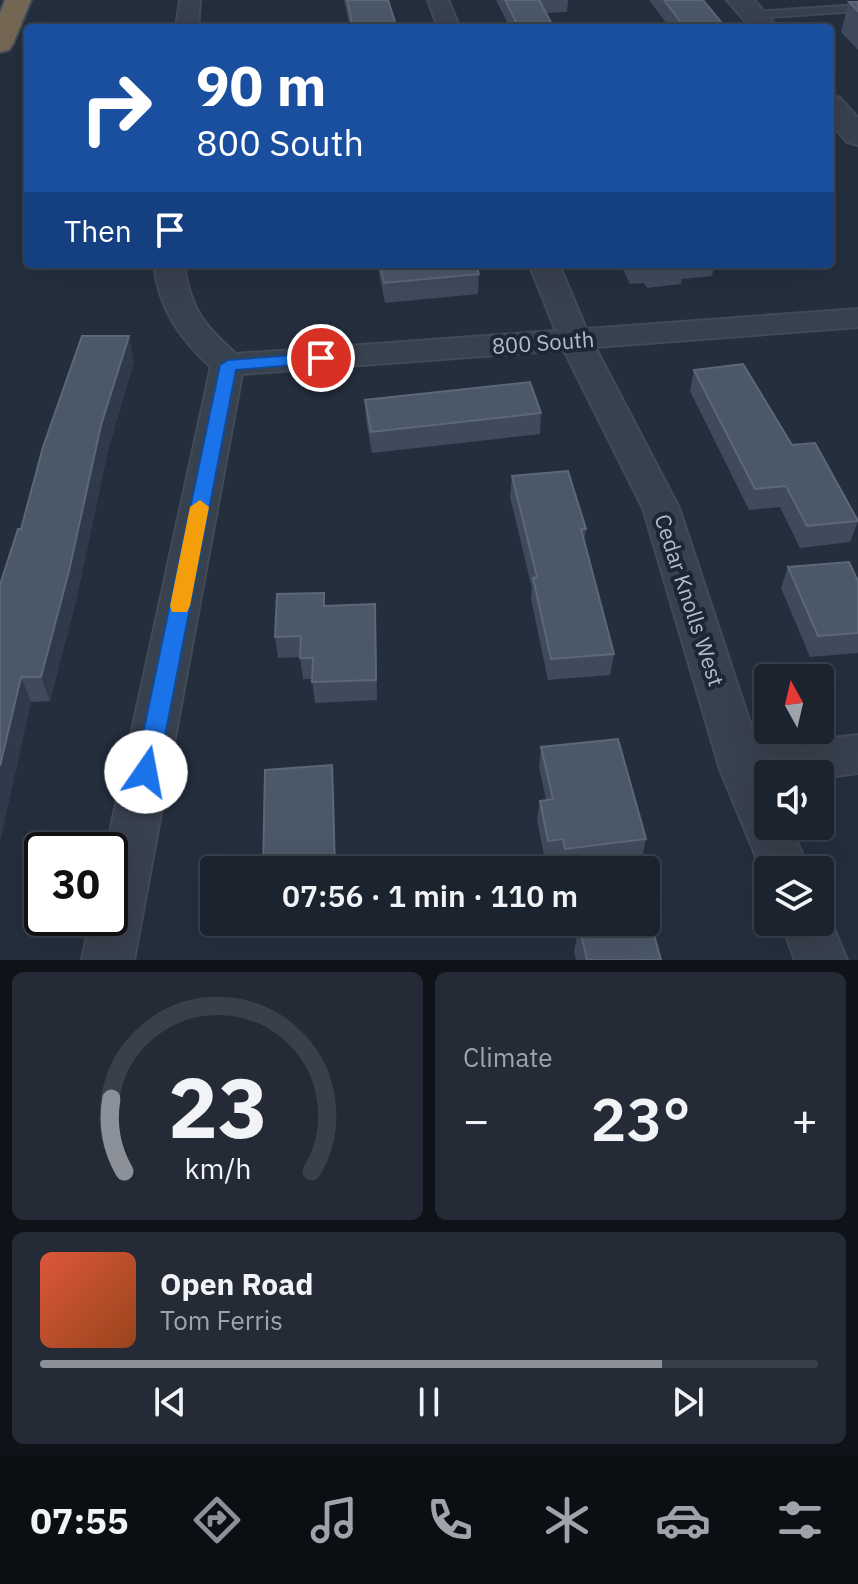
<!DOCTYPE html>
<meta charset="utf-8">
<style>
:root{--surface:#1b232e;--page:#242b36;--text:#f1f3f6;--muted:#a0a4aa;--line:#39404a;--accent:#8c9099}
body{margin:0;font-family:"IBM Plex Sans",sans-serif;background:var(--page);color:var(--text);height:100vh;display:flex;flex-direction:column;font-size:30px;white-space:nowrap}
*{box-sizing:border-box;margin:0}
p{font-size:26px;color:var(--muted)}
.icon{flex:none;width:44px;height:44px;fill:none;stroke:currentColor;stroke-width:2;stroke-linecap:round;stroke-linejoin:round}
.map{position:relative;height:960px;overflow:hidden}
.drawer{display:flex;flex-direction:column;gap:12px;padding:12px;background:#0f1319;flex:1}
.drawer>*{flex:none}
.guide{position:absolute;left:24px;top:24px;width:810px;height:244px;border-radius:8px;box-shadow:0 8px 32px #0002,0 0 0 2px var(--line);background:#1a4fa0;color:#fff;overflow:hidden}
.needle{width:52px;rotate:352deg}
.buttons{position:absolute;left:754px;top:664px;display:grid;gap:16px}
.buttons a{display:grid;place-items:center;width:80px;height:80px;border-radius:8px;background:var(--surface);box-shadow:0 8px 32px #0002,0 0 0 2px var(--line);font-size:40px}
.speed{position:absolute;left:24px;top:832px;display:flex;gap:16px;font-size:40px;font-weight:700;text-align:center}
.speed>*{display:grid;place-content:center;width:104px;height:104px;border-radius:50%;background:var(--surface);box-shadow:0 8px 32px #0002,0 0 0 2px var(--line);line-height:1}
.speed .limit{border:4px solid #111;border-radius:12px;background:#fff;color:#111}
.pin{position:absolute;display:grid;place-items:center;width:68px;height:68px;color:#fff;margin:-34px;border:4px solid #fff;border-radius:50%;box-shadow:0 2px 8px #0007}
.me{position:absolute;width:88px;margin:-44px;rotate:12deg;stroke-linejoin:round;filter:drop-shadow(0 0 6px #0008)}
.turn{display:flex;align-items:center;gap:28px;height:168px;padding:0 40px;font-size:36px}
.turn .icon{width:104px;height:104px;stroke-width:2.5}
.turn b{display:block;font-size:56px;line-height:68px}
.then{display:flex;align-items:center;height:76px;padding:0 40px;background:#0003;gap:16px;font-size:30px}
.big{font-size:60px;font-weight:600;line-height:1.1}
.drawer .widget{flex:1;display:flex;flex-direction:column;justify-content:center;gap:12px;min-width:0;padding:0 28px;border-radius:12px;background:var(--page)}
.drawer .dial{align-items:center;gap:0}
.dial svg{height:208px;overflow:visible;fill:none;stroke:var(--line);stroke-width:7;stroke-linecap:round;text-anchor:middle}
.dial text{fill:var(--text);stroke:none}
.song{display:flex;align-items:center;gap:24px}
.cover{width:96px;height:96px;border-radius:12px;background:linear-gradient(135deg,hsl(10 70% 55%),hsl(20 70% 35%))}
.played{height:8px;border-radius:4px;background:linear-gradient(90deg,var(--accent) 80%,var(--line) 80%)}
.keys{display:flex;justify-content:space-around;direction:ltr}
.heat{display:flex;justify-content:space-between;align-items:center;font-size:44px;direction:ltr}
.drawer .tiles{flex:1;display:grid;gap:12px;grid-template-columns:1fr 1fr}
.widget:last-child{grid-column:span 2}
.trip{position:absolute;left:200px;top:856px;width:460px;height:80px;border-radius:8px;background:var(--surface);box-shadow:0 8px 32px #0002,0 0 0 2px var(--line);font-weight:600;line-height:80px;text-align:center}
.dock{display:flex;height:128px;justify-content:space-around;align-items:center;background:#0b0e12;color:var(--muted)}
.dock .icon{width:56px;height:56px}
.dock .selected{color:var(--accent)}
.dock b{font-size:36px;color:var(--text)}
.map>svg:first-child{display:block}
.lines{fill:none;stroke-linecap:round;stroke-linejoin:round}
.service-casing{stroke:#414a57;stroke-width:4}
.minor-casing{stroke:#414a57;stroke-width:4}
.tertiary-casing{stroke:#414a57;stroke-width:4}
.motorway-casing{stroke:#434c59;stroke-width:4}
.service{fill:#38414e;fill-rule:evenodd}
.minor{fill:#38414e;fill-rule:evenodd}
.tertiary{fill:#38414e;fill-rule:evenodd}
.motorway{fill:#746855;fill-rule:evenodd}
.wall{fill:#3f4b5c}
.shaded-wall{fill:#2f3b4b}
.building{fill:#4b5868;stroke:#5c6777;stroke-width:2}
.route{fill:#1a73e8;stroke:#114b97;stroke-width:2}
.slow{fill:#f59e0b}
.labels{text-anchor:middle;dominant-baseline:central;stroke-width:8;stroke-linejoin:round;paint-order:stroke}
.street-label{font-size:22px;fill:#b4bcc9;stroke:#1d2633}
</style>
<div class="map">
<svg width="858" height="960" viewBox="0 0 858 960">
<rect width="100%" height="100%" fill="#242f3e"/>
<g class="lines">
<g class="service-casing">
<path id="service" d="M858,5V11L753,18L748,15L753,12Z"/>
</g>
<g class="minor-casing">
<path id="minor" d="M180,0H200L198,28H176Z
M428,0H448L460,28H438Z
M154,264H184C190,308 203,325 236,354L556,331L529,264H559L586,329L858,309V327L595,347L679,508L758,747L858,735V773L820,778V774H768V826H790L809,870H768V886L720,769L643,508L564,350L242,374L134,960H82L91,918H110V850H106L211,367C179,337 159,309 154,264Z
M820,903L824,905L847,960H795L781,922H820Z"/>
</g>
<g class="tertiary-casing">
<path id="tertiary" d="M727,0H754L778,28H751Z
M830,95L840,98L858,118V145L847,142L830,122Z"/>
</g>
<g class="motorway-casing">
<path id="motorway" d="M5,0H31L13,44L9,50L0,52V13Z"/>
</g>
<use href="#service" class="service"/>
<use href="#minor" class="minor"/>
<use href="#tertiary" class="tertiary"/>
<use href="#motorway" class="motorway"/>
</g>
<path class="wall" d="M344,0H388L397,28H350Z
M496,0H568L567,12L546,13L554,28H510Z
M649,0H703L726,28H670Z
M849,2H858V50L841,32Z
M377,264H476L479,274L478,294L385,303Z
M620,264H715L712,276L682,279L681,284L647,288L644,283L630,284Z
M134,361L108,450L77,596L50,701L31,702L0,840L21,529Z
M694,370L792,445L858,521L850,542L800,548L780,507L749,510L690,391Z
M365,400L541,413L540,434L372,453L366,420Z
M512,476L586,529L584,541L614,654L610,675L548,680L531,599L532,588L510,497Z
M788,567L858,581V653L810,657L781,588Z
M324,593L325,606L376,624L377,700L315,703L312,679H303L300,657L278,658L275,637Z
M541,747L646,839L642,858L562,867L560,858L545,860L537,820L540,801L546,800L539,767Z
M263,922H338V931L266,937Z
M579,925L661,960H576L574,951Z"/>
<path class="shaded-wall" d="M129,336L134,361L108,450L77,596L50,701L41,677L101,425Z
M21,677L31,702L0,840V766Z
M332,765L334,785L336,870H335Z"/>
<path class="building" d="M347,0H388L397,28H353Z
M505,0H539L554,28H519Z
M664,0H703L726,28H685Z
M849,2H858V11Z
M380,264H476L479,274L384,283Z
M648,264H684L685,265L650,268Z
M82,336H129L101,425L69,571L41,677H21L0,766V585L18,529H21L43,447Z
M743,364L792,445L815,443L858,521L807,526L786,486L755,489L694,370Z
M530,382L541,413L371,432L365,400Z
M568,471L586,529H581L614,654L551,659L533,578L537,577L512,476Z
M849,562L858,581V633L818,636L788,567Z
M324,593V606L375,604L376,680L312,682L313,658H300L301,636L275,637L277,594Z
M618,739L646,839L565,849L563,839L548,841L540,801L553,799L541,747Z
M332,765L335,870H263L265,770Z
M649,916L661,960H587L579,925L604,922H646V917Z"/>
<path class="route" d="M321,353L326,355V362L236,370L158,772L154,779L146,782L138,779L135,772L220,365L228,360Z"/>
<path class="slow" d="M200,500L209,507L190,606L187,612H172L170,606L190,507Z"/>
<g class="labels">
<g class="street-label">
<text transform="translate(543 342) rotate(-4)">800 South</text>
<text transform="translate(690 600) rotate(72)">Cedar Knolls West</text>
</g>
</g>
</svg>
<div class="buttons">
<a><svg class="needle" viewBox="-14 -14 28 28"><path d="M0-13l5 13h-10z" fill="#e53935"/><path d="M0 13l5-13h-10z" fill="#a0a4aa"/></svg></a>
<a><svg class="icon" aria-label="sound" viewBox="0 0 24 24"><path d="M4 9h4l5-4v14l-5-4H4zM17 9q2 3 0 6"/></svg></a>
<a><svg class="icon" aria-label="layers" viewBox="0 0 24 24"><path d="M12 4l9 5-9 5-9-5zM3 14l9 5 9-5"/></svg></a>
</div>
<div class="speed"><div class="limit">30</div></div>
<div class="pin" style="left:321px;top:358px;background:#d93025"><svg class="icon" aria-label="arrive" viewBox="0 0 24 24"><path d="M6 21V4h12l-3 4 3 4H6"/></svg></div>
<svg class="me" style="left:146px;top:772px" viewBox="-20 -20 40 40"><circle r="19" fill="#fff"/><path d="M0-13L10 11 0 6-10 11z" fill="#1a73e8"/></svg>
<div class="trip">07:56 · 1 min · 110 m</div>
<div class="guide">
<div class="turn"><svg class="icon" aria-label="right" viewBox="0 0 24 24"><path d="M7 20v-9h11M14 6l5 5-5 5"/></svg><div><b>90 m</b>800 South</div></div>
<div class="then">Then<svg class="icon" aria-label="arrive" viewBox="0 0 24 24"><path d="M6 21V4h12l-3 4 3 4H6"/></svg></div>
</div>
</div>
<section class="drawer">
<div class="tiles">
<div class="widget dial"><svg viewBox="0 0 100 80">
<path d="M14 69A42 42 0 1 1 86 69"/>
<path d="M14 69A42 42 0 0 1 9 41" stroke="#8c9099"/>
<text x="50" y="56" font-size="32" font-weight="700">23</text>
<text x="50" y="72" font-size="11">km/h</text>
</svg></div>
<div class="widget"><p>Climate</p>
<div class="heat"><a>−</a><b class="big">23°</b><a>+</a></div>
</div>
<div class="widget">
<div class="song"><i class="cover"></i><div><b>Open Road</b><p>Tom Ferris</p></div></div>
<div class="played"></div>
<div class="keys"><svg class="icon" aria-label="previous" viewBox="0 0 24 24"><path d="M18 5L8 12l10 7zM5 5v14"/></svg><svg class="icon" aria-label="pause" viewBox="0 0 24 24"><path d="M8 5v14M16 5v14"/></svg><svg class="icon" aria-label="next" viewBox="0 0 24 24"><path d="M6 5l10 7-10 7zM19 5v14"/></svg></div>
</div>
</div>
</section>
<nav class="dock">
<b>07:55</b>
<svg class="icon selected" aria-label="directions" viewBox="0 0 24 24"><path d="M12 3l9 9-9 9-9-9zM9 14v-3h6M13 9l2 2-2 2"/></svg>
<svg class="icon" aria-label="music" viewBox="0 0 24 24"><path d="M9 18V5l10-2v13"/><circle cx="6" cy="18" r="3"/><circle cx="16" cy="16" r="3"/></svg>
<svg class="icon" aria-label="phone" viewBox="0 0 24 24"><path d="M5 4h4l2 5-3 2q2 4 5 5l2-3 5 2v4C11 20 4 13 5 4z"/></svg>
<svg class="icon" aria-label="climate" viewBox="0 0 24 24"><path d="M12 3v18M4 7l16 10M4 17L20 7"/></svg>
<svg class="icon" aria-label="car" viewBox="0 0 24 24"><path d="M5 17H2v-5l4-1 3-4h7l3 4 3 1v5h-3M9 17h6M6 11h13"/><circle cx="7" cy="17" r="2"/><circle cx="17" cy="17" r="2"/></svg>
<svg class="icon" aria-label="filters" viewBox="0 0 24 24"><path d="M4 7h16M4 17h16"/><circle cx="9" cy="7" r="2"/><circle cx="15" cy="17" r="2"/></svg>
</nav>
